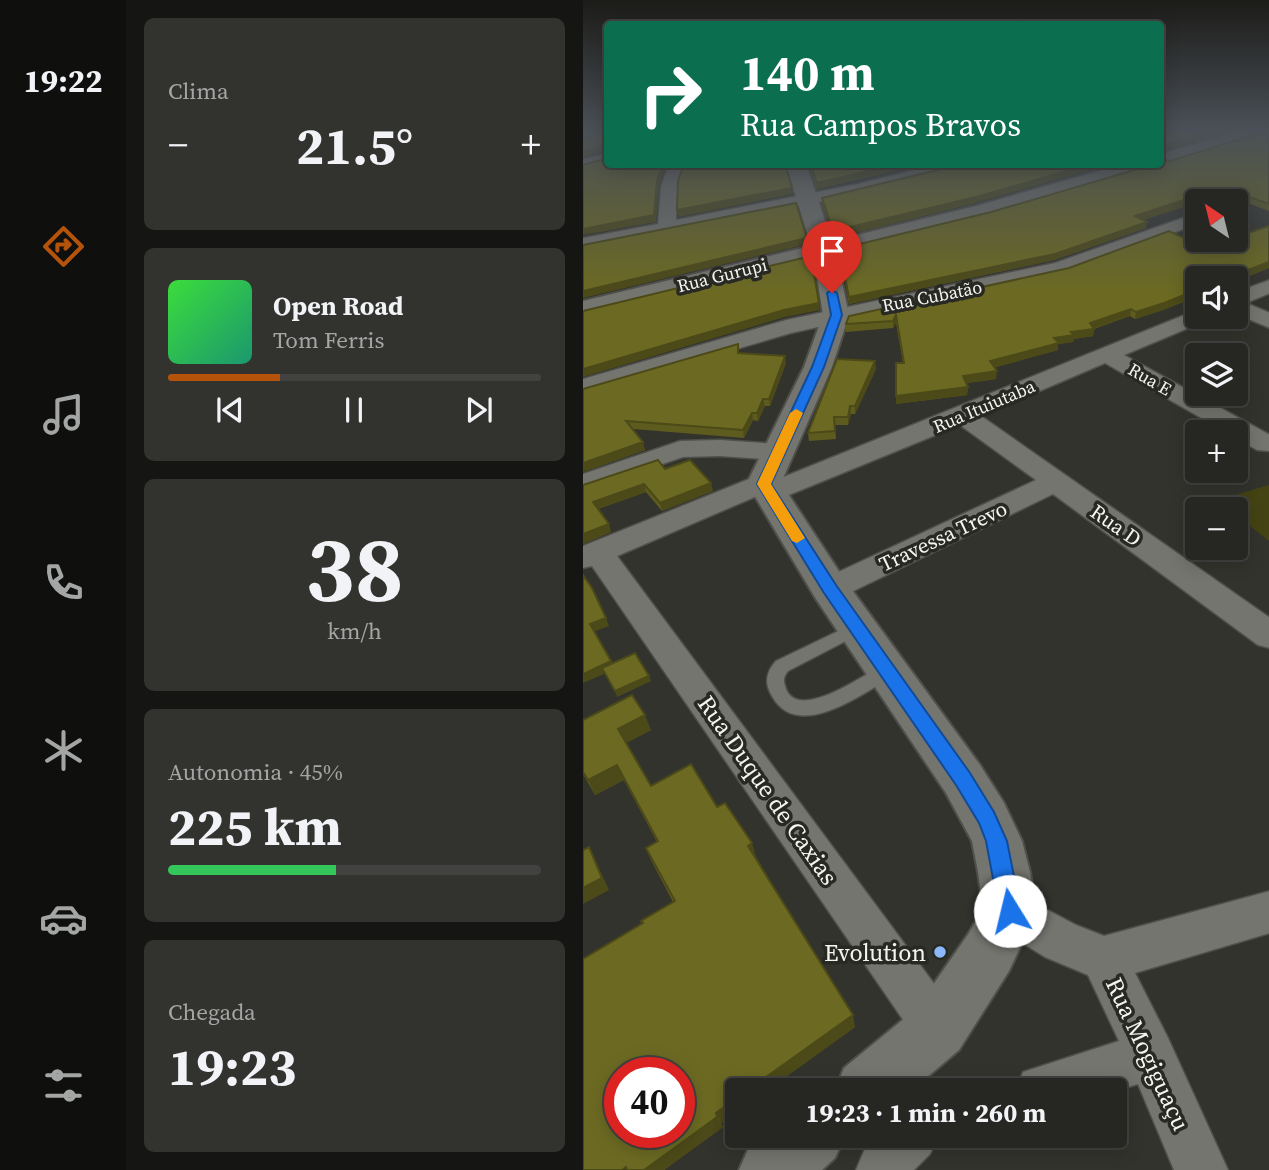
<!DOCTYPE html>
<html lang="pt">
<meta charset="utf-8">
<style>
:root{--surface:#262622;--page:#32322f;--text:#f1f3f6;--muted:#a4a5a5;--line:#424340;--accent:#b45309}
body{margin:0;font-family:"Source Serif 4",serif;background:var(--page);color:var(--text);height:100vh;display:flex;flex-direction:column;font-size:26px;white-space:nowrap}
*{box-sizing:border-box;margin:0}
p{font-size:23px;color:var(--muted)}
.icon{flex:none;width:38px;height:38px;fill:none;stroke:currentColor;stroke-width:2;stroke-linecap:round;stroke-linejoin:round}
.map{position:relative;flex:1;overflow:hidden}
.details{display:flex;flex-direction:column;gap:18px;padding:18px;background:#151513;width:457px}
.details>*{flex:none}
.hud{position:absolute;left:21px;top:21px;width:560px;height:147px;border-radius:7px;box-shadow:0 4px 18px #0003,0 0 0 2px var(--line);background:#0b6e4f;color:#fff;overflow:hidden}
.needle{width:46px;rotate:325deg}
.fabs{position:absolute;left:602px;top:189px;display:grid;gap:14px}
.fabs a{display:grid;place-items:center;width:63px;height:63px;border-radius:7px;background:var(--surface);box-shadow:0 4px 18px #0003,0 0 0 2px var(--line);font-size:35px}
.speed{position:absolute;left:21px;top:1057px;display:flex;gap:14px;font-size:35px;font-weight:700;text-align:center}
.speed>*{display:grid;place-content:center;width:91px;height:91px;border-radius:50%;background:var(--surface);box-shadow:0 4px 18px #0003,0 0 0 2px var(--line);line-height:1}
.speed .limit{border:10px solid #d22;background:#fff;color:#111}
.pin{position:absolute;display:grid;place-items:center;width:60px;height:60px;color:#fff;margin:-72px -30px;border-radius:50% 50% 50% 0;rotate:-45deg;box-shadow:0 0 7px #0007}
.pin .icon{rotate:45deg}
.me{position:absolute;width:77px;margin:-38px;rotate:351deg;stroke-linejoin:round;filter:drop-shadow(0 0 5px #0008)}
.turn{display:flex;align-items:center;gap:24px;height:147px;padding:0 21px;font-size:32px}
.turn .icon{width:91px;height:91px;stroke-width:2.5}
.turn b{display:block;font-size:49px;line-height:60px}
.big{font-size:52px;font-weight:700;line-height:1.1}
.details .tile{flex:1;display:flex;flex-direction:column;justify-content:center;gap:10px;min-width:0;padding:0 24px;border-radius:10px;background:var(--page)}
.details .dial{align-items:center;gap:0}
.dial b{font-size:91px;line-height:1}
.song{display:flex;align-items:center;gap:21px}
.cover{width:84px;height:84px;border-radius:10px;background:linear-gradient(135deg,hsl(120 70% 55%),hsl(160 70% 35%))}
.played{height:7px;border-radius:4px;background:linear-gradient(90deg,var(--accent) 30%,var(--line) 30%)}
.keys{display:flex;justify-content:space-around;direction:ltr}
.heat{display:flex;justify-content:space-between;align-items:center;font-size:38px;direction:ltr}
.charge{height:10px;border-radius:5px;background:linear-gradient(90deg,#34c759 45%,var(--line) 0)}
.trip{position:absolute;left:142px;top:1078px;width:402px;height:70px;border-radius:7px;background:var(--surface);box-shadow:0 4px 18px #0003,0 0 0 2px var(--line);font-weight:700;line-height:70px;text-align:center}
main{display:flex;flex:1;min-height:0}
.dock{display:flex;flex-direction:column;width:126px;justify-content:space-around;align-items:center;background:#0f0f0e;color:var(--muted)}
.dock .icon{width:49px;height:49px}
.dock .selected{color:var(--accent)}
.dock b{font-size:32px;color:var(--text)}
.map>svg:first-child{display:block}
.green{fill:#444314}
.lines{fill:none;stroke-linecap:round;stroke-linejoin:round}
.service-casing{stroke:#4f4f4b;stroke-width:3}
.minor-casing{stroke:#4f4f4b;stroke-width:3}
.tertiary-casing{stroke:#4f4f4b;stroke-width:4}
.service{fill:#757570;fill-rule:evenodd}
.minor{fill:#757570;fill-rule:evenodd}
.tertiary{fill:#757570;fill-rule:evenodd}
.wall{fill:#5d5b1d}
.shaded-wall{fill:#4c4a18}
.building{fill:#6c6a22;stroke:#4c4a18;stroke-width:2;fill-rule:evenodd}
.route{fill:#1a73e8;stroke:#114b97;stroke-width:2}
.slow{fill:#f59e0b}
.poi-dot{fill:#8cb9fc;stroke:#292924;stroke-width:2.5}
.labels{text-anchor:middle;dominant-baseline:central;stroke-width:7;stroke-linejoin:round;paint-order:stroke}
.far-street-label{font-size:18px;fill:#f4f4f1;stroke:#292924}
.street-label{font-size:21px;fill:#f4f4f1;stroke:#292924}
.near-street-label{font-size:24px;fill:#f4f4f1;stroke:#292924}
.near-poi-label{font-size:24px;fill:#f4f4f1;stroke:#292924;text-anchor:end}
</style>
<main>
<nav class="dock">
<b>19:22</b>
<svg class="icon selected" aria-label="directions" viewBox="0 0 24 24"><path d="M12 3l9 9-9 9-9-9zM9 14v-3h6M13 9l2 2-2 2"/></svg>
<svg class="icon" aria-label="music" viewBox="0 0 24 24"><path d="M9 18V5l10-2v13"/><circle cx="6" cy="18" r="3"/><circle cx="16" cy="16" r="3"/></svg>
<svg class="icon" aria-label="phone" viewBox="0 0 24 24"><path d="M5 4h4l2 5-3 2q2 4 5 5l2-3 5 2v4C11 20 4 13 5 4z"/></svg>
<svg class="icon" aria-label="climate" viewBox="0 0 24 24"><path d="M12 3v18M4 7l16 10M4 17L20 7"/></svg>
<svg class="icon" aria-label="car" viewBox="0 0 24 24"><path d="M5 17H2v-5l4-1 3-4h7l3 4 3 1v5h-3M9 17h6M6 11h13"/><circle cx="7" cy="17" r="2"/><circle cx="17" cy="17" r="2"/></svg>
<svg class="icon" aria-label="filters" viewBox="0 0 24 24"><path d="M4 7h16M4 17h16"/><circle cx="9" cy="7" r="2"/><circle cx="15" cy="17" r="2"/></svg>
</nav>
<section class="details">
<div class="tile"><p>Clima</p>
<div class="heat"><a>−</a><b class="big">21.5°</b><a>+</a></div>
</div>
<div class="tile">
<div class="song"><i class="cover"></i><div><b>Open Road</b><p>Tom Ferris</p></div></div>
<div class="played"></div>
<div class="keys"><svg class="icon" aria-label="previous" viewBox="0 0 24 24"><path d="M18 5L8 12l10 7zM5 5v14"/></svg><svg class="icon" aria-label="pause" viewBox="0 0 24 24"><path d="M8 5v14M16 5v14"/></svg><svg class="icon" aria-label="next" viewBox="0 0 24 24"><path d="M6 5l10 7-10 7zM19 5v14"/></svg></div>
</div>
<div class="tile dial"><b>38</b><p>km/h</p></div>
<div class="tile"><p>Autonomia · 45%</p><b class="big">225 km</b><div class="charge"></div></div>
<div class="tile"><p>Chegada</p><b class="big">19:23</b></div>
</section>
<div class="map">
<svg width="687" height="1170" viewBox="0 0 687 1170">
<rect width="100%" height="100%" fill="#33332e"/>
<path class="green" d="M686,485H687L686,541L653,515V509H646L634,500Z"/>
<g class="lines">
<g class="service-casing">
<path id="service" d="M274,622L280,624L282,628L280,632L205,671C201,676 200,679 202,686C212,724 279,676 298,666H310L313,671L310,676C280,693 215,743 189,696C181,683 183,672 193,661Z"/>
</g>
<g class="minor-casing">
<path id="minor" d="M0,131L5,132L7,141L0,145Z
M24,154V164L0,169V159Z
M86,164H102L94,187L93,220L275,184L355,164H384L382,167L275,194L0,250V238L75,224L78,187Z
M614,213V224L484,272L208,333L0,394V379L203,320L472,263Z
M687,280V293L663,303L687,313V328L653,314V292Z
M614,310V317H624L622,321L541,355L687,435V451L674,450L653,438V432H643L522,363L398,416L687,618V648L675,645L470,494L258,597L247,600L236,597L231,589L236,581L453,480L377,425L196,499L186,502L174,496L34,556L372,1012L379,1029L372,1046L355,1053L338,1046L9,566L0,568V546L171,477L181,475L193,480Z
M137,440L195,444L204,446L208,452L204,458L195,460L137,456L100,457L0,491V474L97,441Z
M427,890L493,925L521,936L687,891V933L552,973L585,1038L645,1170H591L555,1084L532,1091L433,1090L440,1072L536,1041L505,975L462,957L412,926L405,911L412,896Z
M292,1136H355L347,1154L331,1170H273L281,1151Z"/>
</g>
<g class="tertiary-casing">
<path id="tertiary" d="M659,130H686L683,134L585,164H573H578V154Z
M203,164H223L249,241L393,206L540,164H572L570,168L407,216L253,254L266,315L249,367L198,483L261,579L397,765L421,803L439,841L447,872L454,911L426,971L376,1050L329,1090H252L261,1068L334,1008L386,933L400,908L395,872L389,841L363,793L233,599L164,483L221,367L240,315L231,259L0,317V301L228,246Z
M180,1136H262L252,1158L239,1170H156L166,1147Z"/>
</g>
<use href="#service" class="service"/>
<use href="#minor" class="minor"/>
<use href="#tertiary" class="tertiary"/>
</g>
<path class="wall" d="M686,130V211L646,196L631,201H614V206L609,204L560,220L563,228L471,260L266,304L256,249L408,212L587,161Z
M225,164H341L234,189Z
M239,198L392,203L251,238L239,204Z
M686,226V268L580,310L552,319L547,316L511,329L510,336L491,339L490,342L475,344V350L411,367L413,379L383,383L385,387L384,395L313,404L320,363L313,323L310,328L263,332V324L610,242L634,243Z
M156,353L203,363L187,406H182L175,421L170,420L161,438L50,429L62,450L0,472V389Z
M293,369L272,414H268L265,425H252L253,439L226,441L225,433Z
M82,469L130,491L79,511L63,492L15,509L28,532L0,544V485Z
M0,720L68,730L43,743L68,786L134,807L173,857L272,1027L138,1123L140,1127L81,1170L60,923L90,902L69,862L63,848L74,842L41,780L12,795L0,774Z"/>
<path class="shaded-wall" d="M633,130H650L578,151V146Z
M22,146L23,151L0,157V151Z
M80,164H83L76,186L73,222L0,235V229L74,180Z
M316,164H341L234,189V183Z
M509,164H529L392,203L251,238L250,231Z
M209,188V194L96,217L94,210Z
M647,190L646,196L631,201H616V200Z
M610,197L609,204L551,223L552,216Z
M564,222L563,228L471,260L266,304V297Z
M224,238L225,244L0,298V291Z
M686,262V268L653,281V278H644Z
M614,290V296L580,310L552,319L553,312Z
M236,303L237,310L202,317L0,377V369L201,310Z
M548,309L547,316L509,329H511L510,336L491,339L490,342L475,344V350L407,369V361L488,332L507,323Z
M313,315V323L310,328V321Z
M202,356L203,363L187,406L186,399Z
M292,361L293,369L272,414V406Z
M414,371L413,379L380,384V376Z
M385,387L384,395L313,404V396Z
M180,399L182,406L175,421L174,413Z
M267,406L268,414L265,425V417Z
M169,413L170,420L161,438L160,430Z
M60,442L62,450L0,472V463Z
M128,483L130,491L79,511L77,503Z
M61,484L63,492L12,510L10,502Z
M26,524L28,532L0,544V534Z
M23,618L26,626L10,632L7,624Z
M28,661L31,669L19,668L21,674L0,683V674Z
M66,676L68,681L34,697L32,691Z
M62,715L68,730L41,744L35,729Z
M34,765L41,780L12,795L5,780Z
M169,843L173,857L168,860L165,846Z
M6,847L26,890L0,904V888Z
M270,1015L272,1027L185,1090H165Z
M154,1098V1112L138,1123L133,1113Z
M134,1117L140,1127L81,1170H61Z"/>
<path class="building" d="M7,130H24V148L22,146L0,151V141L8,136Z
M578,130H633L578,146V151Z
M686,130V204L647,190L616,200L610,197L552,216L564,222L472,254L266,297L256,249L408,212L572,164H578V158L587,161Z
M24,158V164H80L74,180L71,215L0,229V165Z
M101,164H202L209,188L94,210L95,181Z
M227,164H316L234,183Z
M379,164H509L393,197L250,231L239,198Z
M213,203L224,238L0,291V245Z
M686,226V262L644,278H614V290L581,303L553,312L548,309L507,323L511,329L488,332L491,335L471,338L476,343L407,361L414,371L380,376L385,387L313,396V363H321L313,315L310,321L263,324L266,316L486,268L586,231L610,242L617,240H628L634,243L643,240H653V237Z
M228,256L236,303L201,310L0,369V311Z
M155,344V353L202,356L186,399H180L174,413H169L160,430L43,421L60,442L0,463V389Z
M254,359L292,361L272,406H267L265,417H251L252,431L225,433Z
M75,460L82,469L107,460L128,483L77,503L61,484L10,502L26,524L0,534V485Z
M0,575L9,588L23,618L7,624L28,661L0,674Z
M52,653L66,676L32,691L19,668Z
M49,695L62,715L35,729L68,786L108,764L134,807L142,803L169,843L165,846L270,1015L165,1090H154V1098L133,1113L134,1117L61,1170H44L43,1167L39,1170H0V959L60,923L58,921L92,901L63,848L75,841L34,765L5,780L0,772V720ZM37,1073H96V1132H37Z
M6,847L19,878L0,888V850Z"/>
<linearGradient id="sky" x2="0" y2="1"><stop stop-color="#1c1c19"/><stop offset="0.44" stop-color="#4a5057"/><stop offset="1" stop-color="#4a5057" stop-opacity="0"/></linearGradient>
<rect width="687" height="294" fill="url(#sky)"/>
<path class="route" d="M249,290L254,293L259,315L241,367L188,484L253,585L387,773L411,812L424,841L438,911L434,919L427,922L419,919L416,911L403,841L396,823L373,785L241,593L174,484L229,367L248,315L244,293Z"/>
<path class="slow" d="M213,409L220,413L188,484L222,538L214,543L209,541L174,484L207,413Z"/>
<circle class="poi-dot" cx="357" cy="952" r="7"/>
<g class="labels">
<g class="far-street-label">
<text transform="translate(139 275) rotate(-14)">Rua Gurupi</text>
<text transform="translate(349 296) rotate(-11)">Rua Cubatão</text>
<text transform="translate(567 379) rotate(30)">Rua E</text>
<text transform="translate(401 406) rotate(-23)">Rua Ituiutaba</text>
</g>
<g class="street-label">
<text transform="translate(533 525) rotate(35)">Rua D</text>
<text transform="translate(360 536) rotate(-25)">Travessa Trevo</text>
</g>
<g class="near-street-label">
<text transform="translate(185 790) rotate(55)">Rua Duque de Caxias</text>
<text transform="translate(565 1054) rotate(65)">Rua Mogiguaçu</text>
</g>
<g class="near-poi-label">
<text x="343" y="952">Evolution</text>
</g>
</g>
</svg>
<div class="fabs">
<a><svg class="needle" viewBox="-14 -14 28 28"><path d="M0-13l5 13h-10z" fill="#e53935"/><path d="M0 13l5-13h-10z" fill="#a4a5a5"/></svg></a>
<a><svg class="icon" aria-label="sound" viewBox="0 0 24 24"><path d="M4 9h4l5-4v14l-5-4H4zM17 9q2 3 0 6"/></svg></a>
<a><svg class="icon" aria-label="layers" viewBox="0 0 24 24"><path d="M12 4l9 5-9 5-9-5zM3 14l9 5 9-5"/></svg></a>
<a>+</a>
<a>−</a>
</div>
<div class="speed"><div class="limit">40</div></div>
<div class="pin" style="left:249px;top:293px;background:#d93025"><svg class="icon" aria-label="arrive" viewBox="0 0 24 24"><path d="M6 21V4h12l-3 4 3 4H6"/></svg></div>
<svg class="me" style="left:427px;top:911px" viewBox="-20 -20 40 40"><circle r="19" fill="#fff"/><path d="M0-13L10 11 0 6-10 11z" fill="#1a73e8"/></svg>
<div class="trip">19:23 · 1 min · 260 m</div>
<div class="hud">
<div class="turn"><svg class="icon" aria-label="right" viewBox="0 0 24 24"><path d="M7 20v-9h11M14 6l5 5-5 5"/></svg><div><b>140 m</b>Rua Campos Bravos</div></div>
</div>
</div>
</main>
